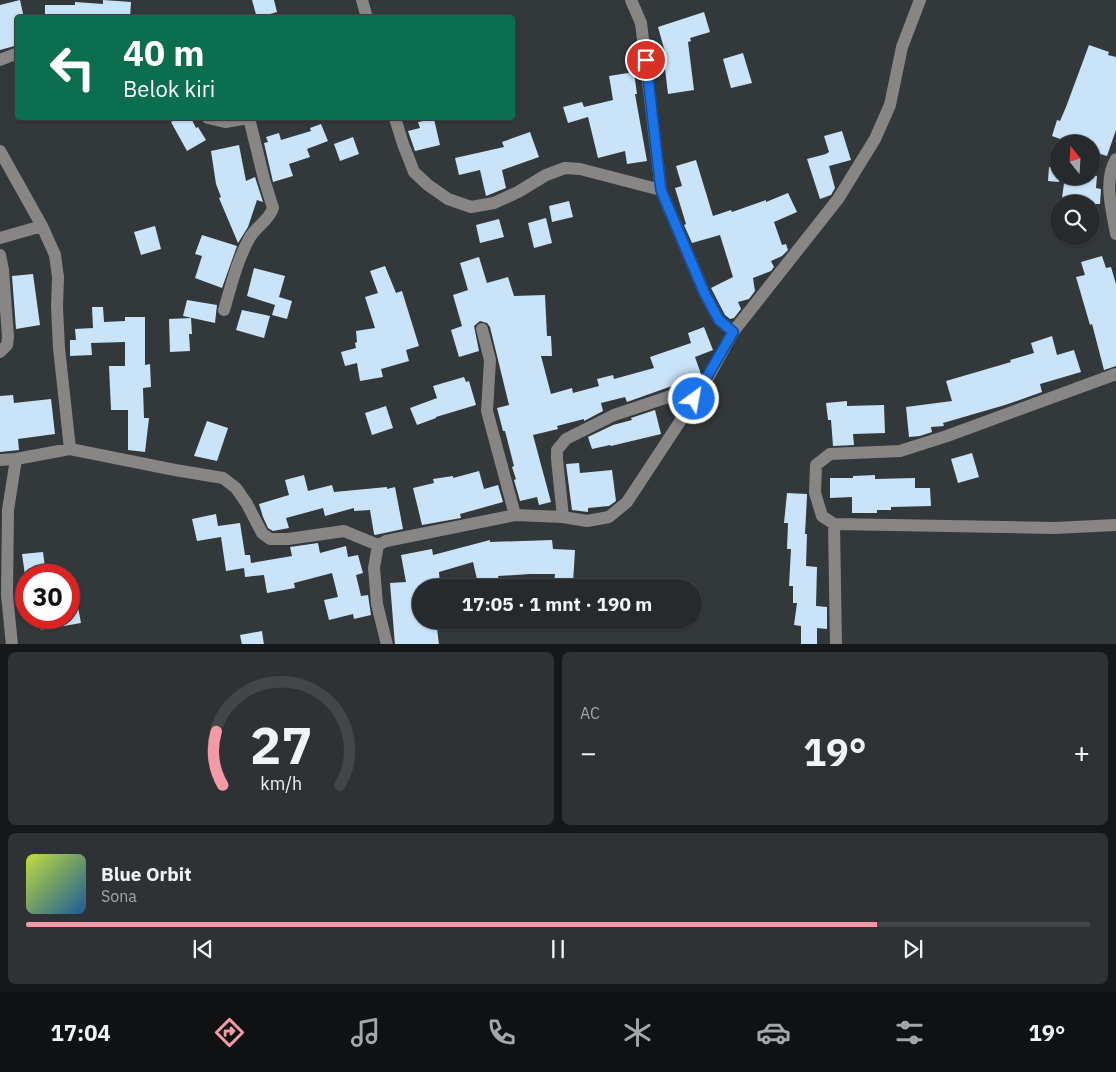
<!DOCTYPE html>
<html lang="id">
<meta charset="utf-8">
<style>
:root{--surface:#262a2c;--page:#2e3234;--text:#f1f3f6;--muted:#a4a7a9;--line:#424648;--accent:#f49aa6}
body{margin:0;font-family:"IBM Plex Sans",sans-serif;background:var(--page);color:var(--text);height:100vh;display:flex;flex-direction:column;font-size:19px;white-space:nowrap}
*{box-sizing:border-box;margin:0}
p{font-size:16px;color:var(--muted)}
.icon{flex:none;width:28px;height:28px;fill:none;stroke:currentColor;stroke-width:2;stroke-linecap:round;stroke-linejoin:round}
.map{position:relative;height:644px;overflow:hidden}
.side{display:flex;flex-direction:column;gap:8px;padding:8px;background:#151718;flex:1}
.side>*{flex:none}
.hud{position:absolute;left:15px;top:15px;width:500px;height:105px;border-radius:5px;box-shadow:0 1px 4px #0004,0 0 0 1px var(--line);background:#0b6e4f;color:#fff;overflow:hidden}
.needle{width:32px;rotate:342deg}
.buttons{position:absolute;left:1050px;top:135px;display:grid;gap:10px}
.buttons a{display:grid;place-items:center;width:50px;height:50px;border-radius:50%;background:var(--surface);box-shadow:0 1px 4px #0004,0 0 0 1px var(--line);font-size:25px}
.speed{position:absolute;left:15px;top:564px;display:flex;gap:10px;font-size:25px;font-weight:700;text-align:center}
.speed>*{display:grid;place-content:center;width:65px;height:65px;border-radius:50%;background:var(--surface);box-shadow:0 1px 4px #0004,0 0 0 1px var(--line);line-height:1}
.speed .limit{border:8px solid #d22;background:#fff;color:#111}
.pin{position:absolute;display:grid;place-items:center;width:42px;height:42px;color:#fff;margin:-21px;border:2px solid #fff;border-radius:50%;box-shadow:0 1px 5px #0007}
.me{position:absolute;width:55px;margin:-28px;rotate:32deg;stroke-linejoin:round;filter:drop-shadow(0 0 4px #0008)}
.turn{display:flex;align-items:center;gap:18px;height:105px;padding:0 25px;font-size:22px}
.turn .icon{width:65px;height:65px;stroke-width:2.5}
.turn b{display:block;font-size:35px;line-height:42px}
.big{font-size:38px;font-weight:800;line-height:1.1}
.side .widget{flex:1;display:flex;flex-direction:column;justify-content:center;gap:8px;min-width:0;padding:0 18px;border-radius:8px;background:var(--page)}
.side .dial{align-items:center;gap:0}
.dial svg{height:130px;overflow:visible;fill:none;stroke:var(--line);stroke-width:7;stroke-linecap:round;text-anchor:middle}
.dial text{fill:var(--text);stroke:none}
.song{display:flex;align-items:center;gap:15px}
.cover{width:60px;height:60px;border-radius:8px;background:linear-gradient(135deg,hsl(70 70% 55%),hsl(210 70% 35%))}
.played{height:5px;border-radius:2px;background:linear-gradient(90deg,var(--accent) 80%,var(--line) 80%)}
.keys{display:flex;justify-content:space-around;direction:ltr}
.heat{display:flex;justify-content:space-between;align-items:center;font-size:28px;direction:ltr}
.side .tiles{flex:1;display:grid;gap:8px;grid-template-columns:1fr 1fr}
.widget:last-child{grid-column:span 2}
.trip{position:absolute;left:412px;top:579px;width:290px;height:50px;border-radius:25px;background:var(--surface);box-shadow:0 1px 4px #0004,0 0 0 1px var(--line);font-weight:800;line-height:50px;text-align:center}
.tab-bar{display:flex;height:80px;justify-content:space-around;align-items:center;background:#0f1112;color:var(--muted)}
.tab-bar .icon{width:35px;height:35px}
.tab-bar .selected{color:var(--accent)}
.tab-bar b{font-size:22px;color:var(--text)}
.map>svg:first-child{display:block}
.building{fill:#c9e3f9}
.lines{fill:none;stroke-linecap:round;stroke-linejoin:round}
.minor{stroke:#888585;stroke-width:12}
.route-casing{stroke:#114b97;stroke-width:12}
.route{stroke:#1a73e8;stroke-width:9}
</style>
<div class="map">
<svg width="1116" height="645" viewBox="0 0 1116 645">
<rect width="100%" height="100%" fill="#33383b"/>
<path class="building" d="M20,0L24,18H18V24L15,25L18,45L0,50V5Z
M103,0L131,2L130,18L66,16V18H45V5H75V2L103,4Z
M252,0H274L277,12L257,18Z
M704,12L710,32L690,38L691,41L688,42L694,90L668,94L663,52H665L658,27Z
M1089,45L1109,52L1108,55L1116,57V130L1107,156L1091,151V144H1074L1052,136L1057,120L1060,121L1066,107Z
M743,53L752,83L731,88L723,59Z
M634,72L637,94H635L647,161L627,164L625,151L598,158L588,117L568,123L563,107L582,102L584,107L613,100L609,76Z
M178,118H191L196,128L198,127L206,140L187,151L171,122Z
M434,119L440,145L415,151L408,131L420,128L418,122Z
M321,124L328,141L307,149L310,157L289,164L293,176L273,182L264,143L268,142L266,137L279,133L281,140L311,131L310,128Z
M842,131L851,160L829,166L835,188L831,195L820,199L807,159L826,154L829,152L824,136Z
M530,132L539,157L502,170L506,188L486,196L480,170L459,175L455,158L504,147L502,142Z
M353,137L359,154L340,161L334,144Z
M239,145L246,181L255,177L263,202L257,200L248,227L238,243L219,198L221,197L216,184L211,151Z
M696,160L713,216L731,210L732,212L766,200V202L788,193L797,212L774,222L782,245L786,244L788,250L782,256L771,261L774,267L771,271L753,278L755,291L749,299L738,302L741,309L734,318L730,319L725,315L711,288L733,277L720,235L692,243L684,225L686,224L675,188L682,186L676,166Z
M1049,167L1059,168V182L1048,181Z
M1065,176H1097L1096,188L1101,189L1100,204H1078L1079,200L1062,198Z
M569,201L573,217L552,222L549,206Z
M546,218L552,243L534,248L528,223Z
M499,219L504,237L480,243L476,225Z
M155,226L161,249L141,255L134,232Z
M202,235L237,246L222,288L195,278L202,256L195,254Z
M1102,256L1106,268L1111,267L1116,284V366L1104,370L1092,324L1090,325L1076,277L1085,275L1081,262Z
M479,257L487,283L508,277L514,296L545,295L547,336H551L552,356H541L551,394L572,388L573,393L599,386L597,379L613,375L614,379L654,368L650,357L691,343L688,333L704,327L713,350L695,357L701,374L700,376L627,402L625,397L601,403L603,411L584,421V419L557,426L558,429L533,435L551,502L539,505L537,497L520,501L514,480L516,479L512,467L514,466L505,431H503L497,408L509,405L490,327L487,323L480,321L474,326L479,351L459,357L451,330L462,326L453,295L468,290L460,263Z
M385,266L396,293L402,291L419,346L406,350L409,361L381,369L383,377L360,381L357,363L345,366L341,352L356,348L355,343L357,342L356,331L375,328L365,297L378,293L370,271Z
M254,268L285,276L279,297L292,301L287,319L272,315L275,305L247,296Z
M33,274L40,325L16,329L12,276Z
M187,300L217,305L215,323L183,316Z
M92,307H103L104,322L125,321V317H145V365L150,364L151,387L143,388L144,418H149L145,452L128,450V410H111L109,366H125V342L91,343L92,355L70,356V340H76L75,329L93,328Z
M242,310L270,316L264,338L236,330Z
M191,318L192,334H189L190,351L170,352L169,319Z
M1052,336L1057,355L1074,350L1081,372L1040,384L1042,392L1005,405L943,423L944,426L931,427L932,432L920,436L909,437L906,407L952,401L946,381L1011,362L1010,360L1034,353L1031,343Z
M464,377L466,382L469,381L476,405L436,417V418L417,425L410,408L437,398L433,386Z
M13,395L14,403L51,399L55,434L18,439L19,450L0,452V396Z
M847,401V406L884,405L885,433L853,434L854,445L833,446L831,420H828L826,403Z
M386,406L393,428L372,435L365,413Z
M655,410L661,434L611,446L610,445L592,449L588,437L613,425L632,420L631,418Z
M207,421L228,428L217,461L194,456Z
M972,453L979,477L958,483L951,459Z
M579,463L580,473L612,470L616,501L609,506L588,508V512L572,510L566,464Z
M479,471L484,489L498,485L503,502L460,514L461,518L422,525L413,488L434,483L433,479L453,476V478Z
M304,475L308,491L332,485L334,492L387,487V489L395,487L403,529L375,535L374,534L370,510L354,511V508L325,516L323,508L286,518L289,528L273,531L268,528L263,517L259,504L289,495L285,480Z
M875,475V479L915,478V488H930L931,506L891,507V510H877V513H852V497L830,498V478H853V476Z
M787,493L807,494V496L805,534H807L806,566L817,567L816,606L827,607V629L817,628V645H801V626L794,625L797,603H793V586H789L791,549H787L788,523H784Z
M216,514L218,526L240,523L245,555H250L251,563L292,556L290,547L318,543L320,553L346,546L348,557L358,555L363,573L356,575L361,596L368,595L371,615L354,619L353,614L329,620L324,600L338,597L332,573L294,583L295,588L267,593L264,575L245,577L244,568L226,571L221,537L197,541L192,519Z
M490,540V542L552,540L553,549L575,550L573,584H554L555,574H530L498,576L501,588H479L473,562L439,572L440,585H434V588H421V620H436L439,645H395L390,583L406,582L401,555L432,549L433,555Z
M43,552L46,575H25L22,554Z
M69,586H74L81,623L41,630L38,618H69Z
M262,631L264,645H242L240,635Z"/>
<g class="lines">
<path class="minor" d="M362,0L367,18
M631,0L641,23L661,190L704,292L719,320L733,332
M0,60L18,53
M208,118L225,122L248,118
M395,118L403,144L414,172L428,185L448,199L471,207L494,203L518,192L546,175L565,168L580,169L661,190
M0,151L42,226L55,255L58,277L57,307L59,348L70,449
M1116,159C1103,181 1112,210 1116,234
M0,238L42,226
M0,255L3,270L8,337L7,345L0,352
M224,310C231,286 237,261 249,239C255,227 269,221 273,208L264,179L249,118
M482,329L490,360L487,411L515,515
M1116,374L947,436L900,451L830,454L816,465L815,493L822,516L834,524L1054,528L1116,525
M0,460L16,459L70,449L175,470L223,478L236,488L247,504L262,533L270,539H288L344,531L378,545
M563,517L557,459V450L566,439L614,415L704,385
M834,524L836,645
M12,645L7,595L8,510L16,459
M387,645L377,604L374,568L378,545L386,541L515,515L563,517L587,521L609,517L627,502L704,385L733,332L838,199L875,139L890,105L902,47L920,0"/>
</g>
<g class="lines">
<g class="route-casing">
<path id="route" d="M646,60L661,190L704,292L719,320L733,332L694,399"/>
</g>
<use href="#route" class="route"/>
</g>
</svg>
<div class="buttons">
<a><svg class="needle" viewBox="-14 -14 28 28"><path d="M0-13l5 13h-10z" fill="#e53935"/><path d="M0 13l5-13h-10z" fill="#a4a7a9"/></svg></a>
<a><svg class="icon" aria-label="search" viewBox="0 0 24 24"><circle cx="10" cy="10" r="6"/><path d="M15 15l6 6"/></svg></a>
</div>
<div class="speed"><div class="limit">30</div></div>
<div class="pin" style="left:646px;top:60px;background:#d93025"><svg class="icon" aria-label="arrive" viewBox="0 0 24 24"><path d="M6 21V4h12l-3 4 3 4H6"/></svg></div>
<svg class="me" style="left:694px;top:399px" viewBox="-20 -20 40 40"><circle r="17" fill="#1a73e8" stroke="#fff" stroke-width="3"/><path d="M0-11L8 9 0 5-8 9z" fill="#fff"/></svg>
<div class="trip">17:05 · 1 mnt · 190 m</div>
<div class="hud">
<div class="turn"><svg class="icon" aria-label="left" viewBox="0 0 24 24"><path d="M17 20v-9H6M10 6l-5 5 5 5"/></svg><div><b>40 m</b>Belok kiri</div></div>
</div>
</div>
<section class="side">
<div class="tiles">
<div class="widget dial"><svg viewBox="0 0 100 80">
<path d="M14 69A42 42 0 1 1 86 69"/>
<path d="M14 69A42 42 0 0 1 10 36" stroke="#f49aa6"/>
<text x="50" y="56" font-size="32" font-weight="700">27</text>
<text x="50" y="72" font-size="11">km/h</text>
</svg></div>
<div class="widget"><p>AC</p>
<div class="heat"><a>−</a><b class="big">19°</b><a>+</a></div>
</div>
<div class="widget">
<div class="song"><i class="cover"></i><div><b>Blue Orbit</b><p>Sona</p></div></div>
<div class="played"></div>
<div class="keys"><svg class="icon" aria-label="previous" viewBox="0 0 24 24"><path d="M18 5L8 12l10 7zM5 5v14"/></svg><svg class="icon" aria-label="pause" viewBox="0 0 24 24"><path d="M8 5v14M16 5v14"/></svg><svg class="icon" aria-label="next" viewBox="0 0 24 24"><path d="M6 5l10 7-10 7zM19 5v14"/></svg></div>
</div>
</div>
</section>
<nav class="tab-bar">
<b>17:04</b>
<svg class="icon selected" aria-label="directions" viewBox="0 0 24 24"><path d="M12 3l9 9-9 9-9-9zM9 14v-3h6M13 9l2 2-2 2"/></svg>
<svg class="icon" aria-label="music" viewBox="0 0 24 24"><path d="M9 18V5l10-2v13"/><circle cx="6" cy="18" r="3"/><circle cx="16" cy="16" r="3"/></svg>
<svg class="icon" aria-label="phone" viewBox="0 0 24 24"><path d="M5 4h4l2 5-3 2q2 4 5 5l2-3 5 2v4C11 20 4 13 5 4z"/></svg>
<svg class="icon" aria-label="climate" viewBox="0 0 24 24"><path d="M12 3v18M4 7l16 10M4 17L20 7"/></svg>
<svg class="icon" aria-label="car" viewBox="0 0 24 24"><path d="M5 17H2v-5l4-1 3-4h7l3 4 3 1v5h-3M9 17h6M6 11h13"/><circle cx="7" cy="17" r="2"/><circle cx="17" cy="17" r="2"/></svg>
<svg class="icon" aria-label="filters" viewBox="0 0 24 24"><path d="M4 7h16M4 17h16"/><circle cx="9" cy="7" r="2"/><circle cx="15" cy="17" r="2"/></svg>
<b>19°</b>
</nav>
